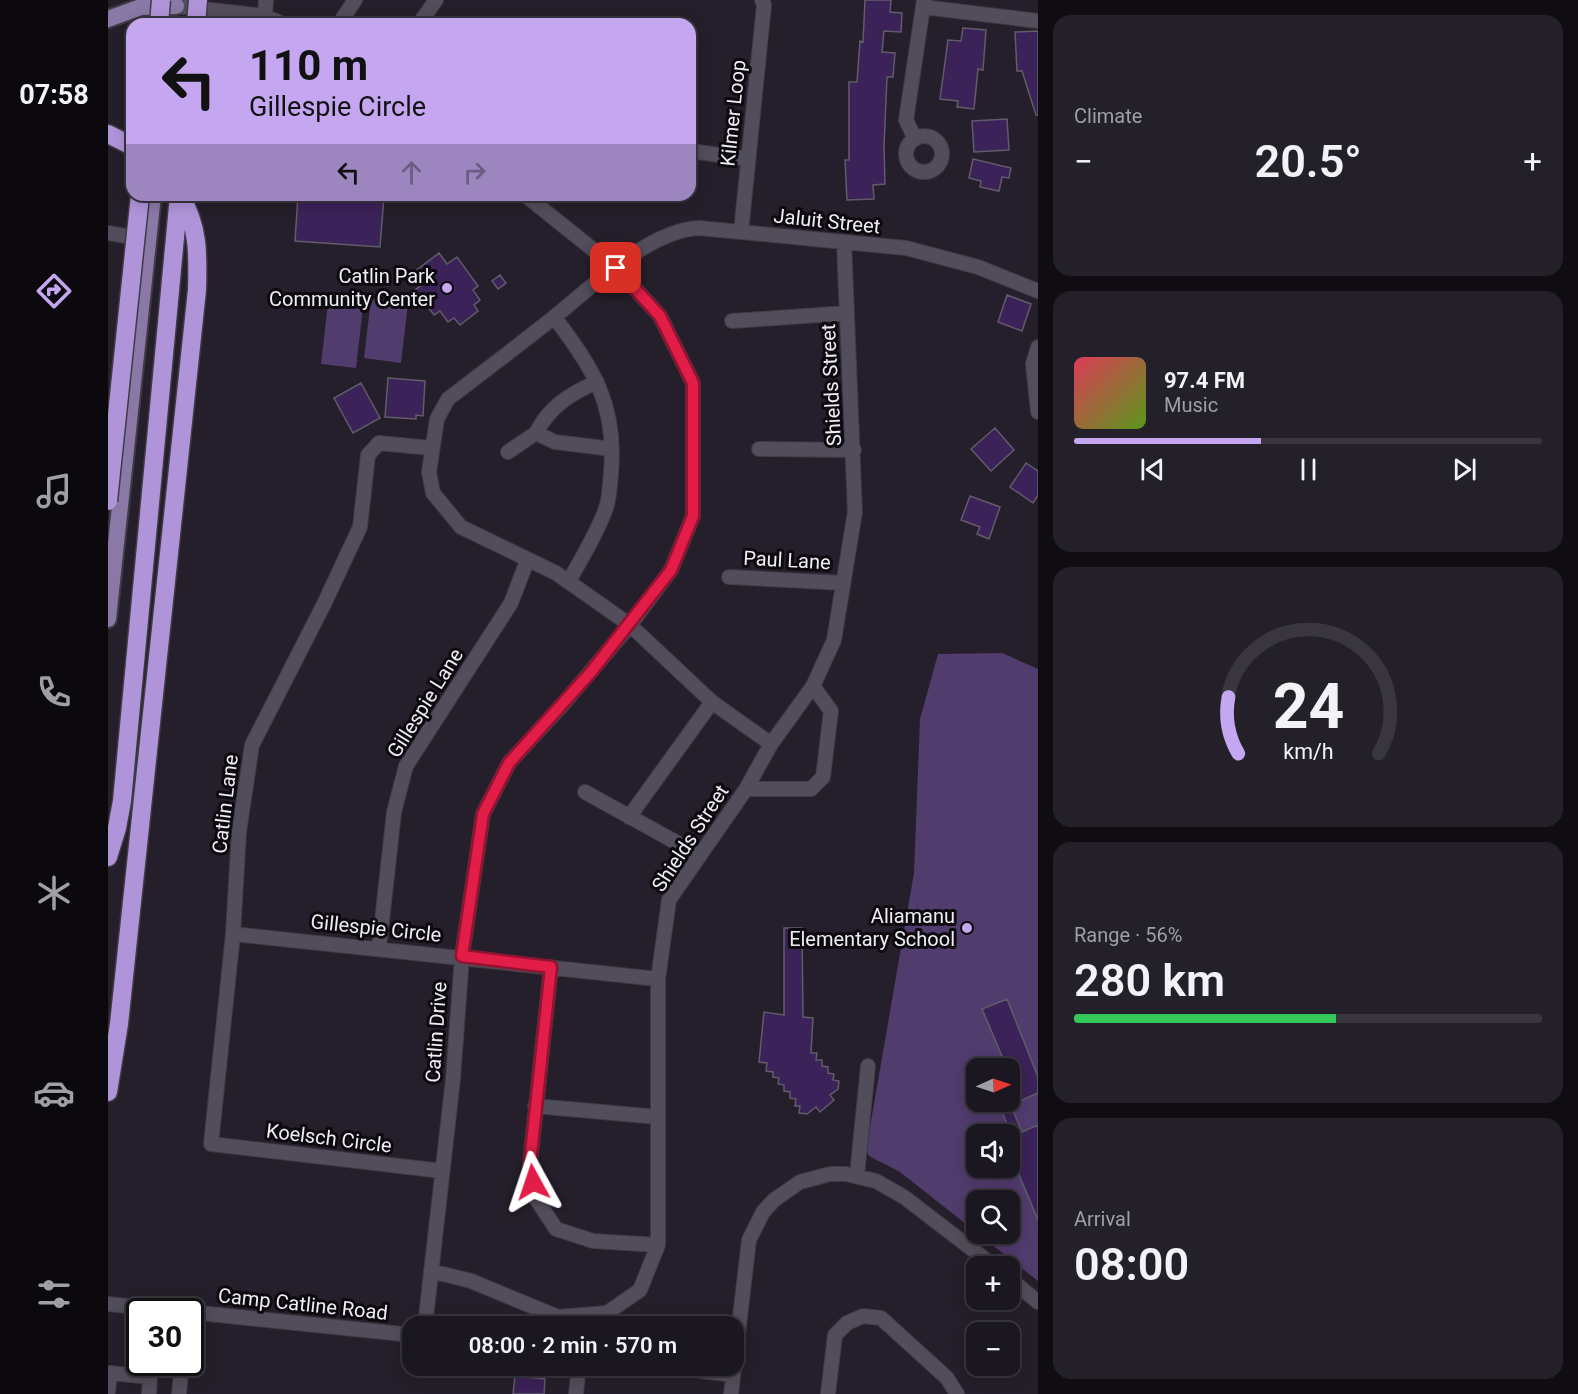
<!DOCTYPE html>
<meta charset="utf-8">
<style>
:root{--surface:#1b1720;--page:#242029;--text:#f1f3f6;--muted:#a09fa5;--line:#39363e;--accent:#c5a7f1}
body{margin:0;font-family:Roboto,sans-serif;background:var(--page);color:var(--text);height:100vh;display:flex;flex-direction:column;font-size:22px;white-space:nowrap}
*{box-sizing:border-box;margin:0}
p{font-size:20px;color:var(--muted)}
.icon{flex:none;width:33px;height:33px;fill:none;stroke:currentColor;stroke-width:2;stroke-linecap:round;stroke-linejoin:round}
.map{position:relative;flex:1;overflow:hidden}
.sheet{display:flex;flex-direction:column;gap:15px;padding:15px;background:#0f0d12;width:540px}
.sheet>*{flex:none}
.banner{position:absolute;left:18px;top:18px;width:570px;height:183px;border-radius:18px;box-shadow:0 3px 15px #0003,0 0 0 2px var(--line);background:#c5a7f1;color:#111;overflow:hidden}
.needle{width:39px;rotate:87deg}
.fabs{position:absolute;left:858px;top:1058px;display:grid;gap:12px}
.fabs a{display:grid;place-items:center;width:54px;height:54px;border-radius:12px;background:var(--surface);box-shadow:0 3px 15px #0003,0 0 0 2px var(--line);font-size:30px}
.speed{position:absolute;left:18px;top:1298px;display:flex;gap:12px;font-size:30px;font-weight:700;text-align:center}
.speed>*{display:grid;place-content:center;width:78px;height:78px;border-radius:50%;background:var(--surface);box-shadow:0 3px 15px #0003,0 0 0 2px var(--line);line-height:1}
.speed .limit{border:3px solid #111;border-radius:9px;background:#fff;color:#111}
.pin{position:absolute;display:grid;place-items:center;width:51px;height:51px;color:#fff;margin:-26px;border-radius:12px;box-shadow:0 3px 9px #0006}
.me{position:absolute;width:66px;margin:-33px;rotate:355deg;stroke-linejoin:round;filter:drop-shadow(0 0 4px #0008)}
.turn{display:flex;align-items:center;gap:21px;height:126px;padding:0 24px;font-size:27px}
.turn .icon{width:78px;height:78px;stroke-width:2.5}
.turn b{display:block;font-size:42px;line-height:51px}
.lanes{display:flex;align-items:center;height:57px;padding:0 24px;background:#0003;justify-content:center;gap:30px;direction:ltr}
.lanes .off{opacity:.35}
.big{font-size:45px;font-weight:600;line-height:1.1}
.sheet .tile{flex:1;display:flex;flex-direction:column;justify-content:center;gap:9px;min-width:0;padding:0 21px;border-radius:18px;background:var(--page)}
.sheet .dial{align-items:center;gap:0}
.dial svg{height:156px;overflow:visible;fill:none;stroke:var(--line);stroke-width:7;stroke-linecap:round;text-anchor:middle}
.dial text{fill:var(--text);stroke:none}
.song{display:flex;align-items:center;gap:18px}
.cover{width:72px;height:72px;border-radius:9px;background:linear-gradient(135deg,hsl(350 70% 55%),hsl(90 70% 35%))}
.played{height:6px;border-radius:3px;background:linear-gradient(90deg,var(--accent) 40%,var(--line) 40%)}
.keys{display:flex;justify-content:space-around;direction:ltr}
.heat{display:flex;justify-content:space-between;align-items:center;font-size:33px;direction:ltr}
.charge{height:9px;border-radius:4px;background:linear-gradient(90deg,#34c759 56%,var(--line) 0)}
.trip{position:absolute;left:294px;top:1316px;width:342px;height:60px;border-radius:18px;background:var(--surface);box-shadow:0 3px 15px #0003,0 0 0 2px var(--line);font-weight:600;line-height:60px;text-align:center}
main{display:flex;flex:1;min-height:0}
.tab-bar{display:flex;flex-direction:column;width:108px;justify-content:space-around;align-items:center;background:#0b090d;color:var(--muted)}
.tab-bar .icon{width:42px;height:42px}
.tab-bar .selected{color:var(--accent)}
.tab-bar b{font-size:27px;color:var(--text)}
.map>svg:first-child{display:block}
.green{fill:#513c6e;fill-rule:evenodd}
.building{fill:#3b2258;stroke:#615c69;stroke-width:1.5}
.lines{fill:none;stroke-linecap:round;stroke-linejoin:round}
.minor-casing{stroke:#3f3b45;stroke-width:16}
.major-casing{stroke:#3f3b45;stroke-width:20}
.highway-casing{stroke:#3f3b45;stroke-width:21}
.minor{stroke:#524d5a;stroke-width:14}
.major{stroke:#8a78a6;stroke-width:16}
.highway{stroke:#b094d9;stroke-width:18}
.highway-bridge-casing{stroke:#3f3b45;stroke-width:21;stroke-linecap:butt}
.highway-bridge{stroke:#b094d9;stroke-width:18}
.route-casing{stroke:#92132f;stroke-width:15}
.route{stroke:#e11d48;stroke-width:10}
.poi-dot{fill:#c5a7f1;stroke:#0c0a0f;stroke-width:2}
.labels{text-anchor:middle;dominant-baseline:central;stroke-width:6;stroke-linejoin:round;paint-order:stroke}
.street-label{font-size:20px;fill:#f0edf5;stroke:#0c0a0f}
.poi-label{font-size:20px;fill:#f0edf5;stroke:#0c0a0f;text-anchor:end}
</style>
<main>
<nav class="tab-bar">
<b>07:58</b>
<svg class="icon selected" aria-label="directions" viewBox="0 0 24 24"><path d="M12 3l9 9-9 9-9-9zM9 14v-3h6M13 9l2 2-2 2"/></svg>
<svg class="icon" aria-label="music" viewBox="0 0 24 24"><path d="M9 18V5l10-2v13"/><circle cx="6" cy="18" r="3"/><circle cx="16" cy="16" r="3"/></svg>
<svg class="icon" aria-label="phone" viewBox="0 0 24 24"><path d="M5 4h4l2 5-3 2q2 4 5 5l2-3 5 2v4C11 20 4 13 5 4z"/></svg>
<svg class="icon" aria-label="climate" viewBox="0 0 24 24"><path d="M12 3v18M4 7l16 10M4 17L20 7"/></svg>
<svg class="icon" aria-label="car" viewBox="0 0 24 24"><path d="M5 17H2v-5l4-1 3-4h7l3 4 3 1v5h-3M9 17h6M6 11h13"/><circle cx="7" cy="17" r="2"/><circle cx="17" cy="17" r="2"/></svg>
<svg class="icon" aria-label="filters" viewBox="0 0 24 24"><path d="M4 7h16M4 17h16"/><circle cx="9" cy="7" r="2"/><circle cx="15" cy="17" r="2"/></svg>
</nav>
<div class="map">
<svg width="930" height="1394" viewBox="0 0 930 1394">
<rect width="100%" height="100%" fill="#241f2a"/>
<path class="green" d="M221,294L256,298L248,368L213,364Z
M263,299L300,304L293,363L256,358Z
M894,653L930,669V1281L869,1233H902V1200H868V1232L792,1172L761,1156L758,1150L806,873L812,719L830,654ZM868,1068H902V1101H868ZM868,1134H902V1167H868Z"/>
<path class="building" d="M757,0H783L782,12L794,13L793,32L776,31L774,52L787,53L785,77H779L776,146L777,184L765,185L766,199L739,200L737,160H741V82H749L752,41L755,42Z
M855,28L878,30L875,70L870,69L866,109L849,107L850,101L832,99L840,40L853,41Z
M930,31V115H928L914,71H909L907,32Z
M899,119L901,150L866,152L864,121Z
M865,159L903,168L901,178L894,177L891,191L872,187L873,181L861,178Z
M190,195L276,196L272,247L187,241Z
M331,253L339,264L349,257L370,286L365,290L372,300L366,305L370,311L352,325L346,318L340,322L332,311L326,315L307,290L315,284L306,272Z
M392,275L398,283L390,289L384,281Z
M899,295L923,304L914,331L890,322Z
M280,378L317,381L315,416L308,415V419L277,417Z
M253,383L272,418L245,433L226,398Z
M887,428L906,450L883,471L863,449Z
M918,463L930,471V495L925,503L902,487Z
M862,496L892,507L881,539L869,534L872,527L853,520Z
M676,928H694L695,1017L705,1018L703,1053H709L708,1060H714V1066L720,1067V1073L726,1074L725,1080L731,1081L730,1089L722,1095L726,1100L712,1112L708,1107L699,1114L691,1113L692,1106H687L688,1099L682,1098V1092L676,1091V1085L670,1084L671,1078L665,1077V1072L658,1071L659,1063L651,1062L656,1012L676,1015Z
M899,999L930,1077V1093L912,1101L902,1075V1068H866L894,1056L874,1009Z
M889,1101H901L914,1132L930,1125V1220L904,1158L902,1159V1130Z
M407,1376L437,1379L436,1394H405Z"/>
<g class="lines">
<g class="minor-casing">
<path id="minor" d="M68,6L157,16L175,24
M815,7L930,21
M157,16L158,0
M235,18L247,0
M311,24L328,0
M798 154a18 18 0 1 1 36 0a18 18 0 1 1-36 0Z
M807,139L798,120L816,0
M582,151L640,159
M633,232L656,5L654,0
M0,233L34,239
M446,317C485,367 509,406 503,472C502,483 502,496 498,508C489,534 474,557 461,581
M624,321L739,313
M930,347L925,364L930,412
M489,382C463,393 441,407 428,433L447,442L504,449
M323,448L271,443L260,455L252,527L216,604L144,745L131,832L125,934L103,1144L334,1171
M651,449L746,450
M400,452L428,433
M621,577L735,583
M663,744L604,702L522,625L448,573L353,527L325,493L321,472L329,419L340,399C375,372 411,345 445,318C484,287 541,230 591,228L798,248L870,267L930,291
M638,789H703L715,777L723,711L705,686
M477,792L591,855
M521,817L604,702
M125,934L550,979
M271,948L286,812L298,766L403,603L419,561
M443,967L422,1163L429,1200L448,1229L485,1241L550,1245
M427,1106L550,1117
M749,1175L760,1066
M323,1271L363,1281L450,1317L499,1313L532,1290L550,1245V979L561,900L638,789L663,744L705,686L726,640L747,512L736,242
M902,1279L930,1302
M0,1304L68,1311
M82,1312L304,1335
M317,1326L345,1079L354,956L375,814L401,763L456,703L522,625L563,570L585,516V383L552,316L508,268L417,195
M546,1365L625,1375
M0,1392L2,1373L42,1377L41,1394
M71,1394L74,1362
M468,1394L471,1365
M623,1394L641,1240L655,1212L666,1200L692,1182L722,1174H738L768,1181L796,1197L886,1266
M720,1394L727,1335L739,1323L755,1316L773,1318L839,1378L849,1394"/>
</g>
<g class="major-casing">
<path id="major" d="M0,19L33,7L68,6
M0,619L45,195"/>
</g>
<g class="highway-casing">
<path id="highway" d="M0,134L24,146
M0,857L9,828L14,801L71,195
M0,1092L11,1024L89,290C90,254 91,227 72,195"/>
</g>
<use href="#minor" class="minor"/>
<use href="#major" class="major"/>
<use href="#highway" class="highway"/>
<g class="highway-bridge-casing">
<path id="highway-bridge" d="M51,24L53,0
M88,24L90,0
M0,501L32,195"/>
</g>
<use href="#highway-bridge" class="highway-bridge"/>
</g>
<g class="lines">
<g class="route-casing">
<path id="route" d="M425,1182L422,1163L443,967L354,956L375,814L401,763L483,672L563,570L585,516V383L552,316L508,268"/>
</g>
<use href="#route" class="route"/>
</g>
<g class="poi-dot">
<circle cx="339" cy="288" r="6"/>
<circle cx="859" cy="928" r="6"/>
</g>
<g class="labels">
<g class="street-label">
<text transform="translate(625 113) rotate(-84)">Kilmer Loop</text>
<text transform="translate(719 221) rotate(6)">Jaluit Street</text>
<text transform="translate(723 385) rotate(-93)">Shields Street</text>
<text transform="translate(679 560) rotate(3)">Paul Lane</text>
<text transform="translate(317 703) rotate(-58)">Gillespie Lane</text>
<text transform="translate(117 804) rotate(-83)">Catlin Lane</text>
<text transform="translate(582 838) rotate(-57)">Shields Street</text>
<text transform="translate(268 928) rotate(6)">Gillespie Circle</text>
<text transform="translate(328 1032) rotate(-86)">Catlin Drive</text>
<text transform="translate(221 1138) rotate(7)">Koelsch Circle</text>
<text transform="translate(195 1304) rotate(6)">Camp Catline Road</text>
</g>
<g class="poi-label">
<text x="327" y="276">Catlin Park<tspan x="327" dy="23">Community Center</tspan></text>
<text x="847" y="916">Aliamanu<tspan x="847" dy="23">Elementary School</tspan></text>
</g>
</g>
</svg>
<div class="fabs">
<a><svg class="needle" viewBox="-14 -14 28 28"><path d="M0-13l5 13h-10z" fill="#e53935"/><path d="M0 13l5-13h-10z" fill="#a09fa5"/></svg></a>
<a><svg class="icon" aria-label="sound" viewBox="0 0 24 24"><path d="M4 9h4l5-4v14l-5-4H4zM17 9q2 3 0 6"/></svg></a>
<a><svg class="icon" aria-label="search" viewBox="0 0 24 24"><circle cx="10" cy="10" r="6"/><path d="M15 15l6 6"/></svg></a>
<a>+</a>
<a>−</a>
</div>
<div class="speed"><div class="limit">30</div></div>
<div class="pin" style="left:508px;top:268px;background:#d93025"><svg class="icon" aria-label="arrive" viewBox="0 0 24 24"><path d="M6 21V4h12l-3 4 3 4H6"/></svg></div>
<svg class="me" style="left:425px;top:1182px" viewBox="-20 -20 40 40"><path d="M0-17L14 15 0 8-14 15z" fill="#e11d48" stroke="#fff" stroke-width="4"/></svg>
<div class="trip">08:00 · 2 min · 570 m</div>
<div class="banner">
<div class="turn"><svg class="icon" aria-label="left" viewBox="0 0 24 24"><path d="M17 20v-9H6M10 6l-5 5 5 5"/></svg><div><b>110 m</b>Gillespie Circle</div></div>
<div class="lanes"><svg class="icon" aria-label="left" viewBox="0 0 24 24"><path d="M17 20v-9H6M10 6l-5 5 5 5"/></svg><svg class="icon off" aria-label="ahead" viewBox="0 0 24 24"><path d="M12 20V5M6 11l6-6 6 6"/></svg><svg class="icon off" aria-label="right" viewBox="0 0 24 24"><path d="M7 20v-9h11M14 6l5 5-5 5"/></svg></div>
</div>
</div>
<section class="sheet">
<div class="tile"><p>Climate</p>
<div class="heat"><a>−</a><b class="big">20.5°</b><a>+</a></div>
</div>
<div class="tile">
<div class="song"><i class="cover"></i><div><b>97.4 FM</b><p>Music</p></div></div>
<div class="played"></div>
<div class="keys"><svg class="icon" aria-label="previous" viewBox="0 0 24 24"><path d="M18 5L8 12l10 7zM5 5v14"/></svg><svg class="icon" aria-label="pause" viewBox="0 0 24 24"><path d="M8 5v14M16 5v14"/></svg><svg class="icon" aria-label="next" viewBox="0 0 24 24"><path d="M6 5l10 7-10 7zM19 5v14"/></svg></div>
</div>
<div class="tile dial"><svg viewBox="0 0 100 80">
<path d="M14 69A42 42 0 1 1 86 69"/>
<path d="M14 69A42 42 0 0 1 9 40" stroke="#c5a7f1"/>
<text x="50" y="56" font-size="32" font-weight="700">24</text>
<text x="50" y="72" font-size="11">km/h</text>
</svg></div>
<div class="tile"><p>Range · 56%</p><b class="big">280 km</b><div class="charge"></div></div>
<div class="tile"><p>Arrival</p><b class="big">08:00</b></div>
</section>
</main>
